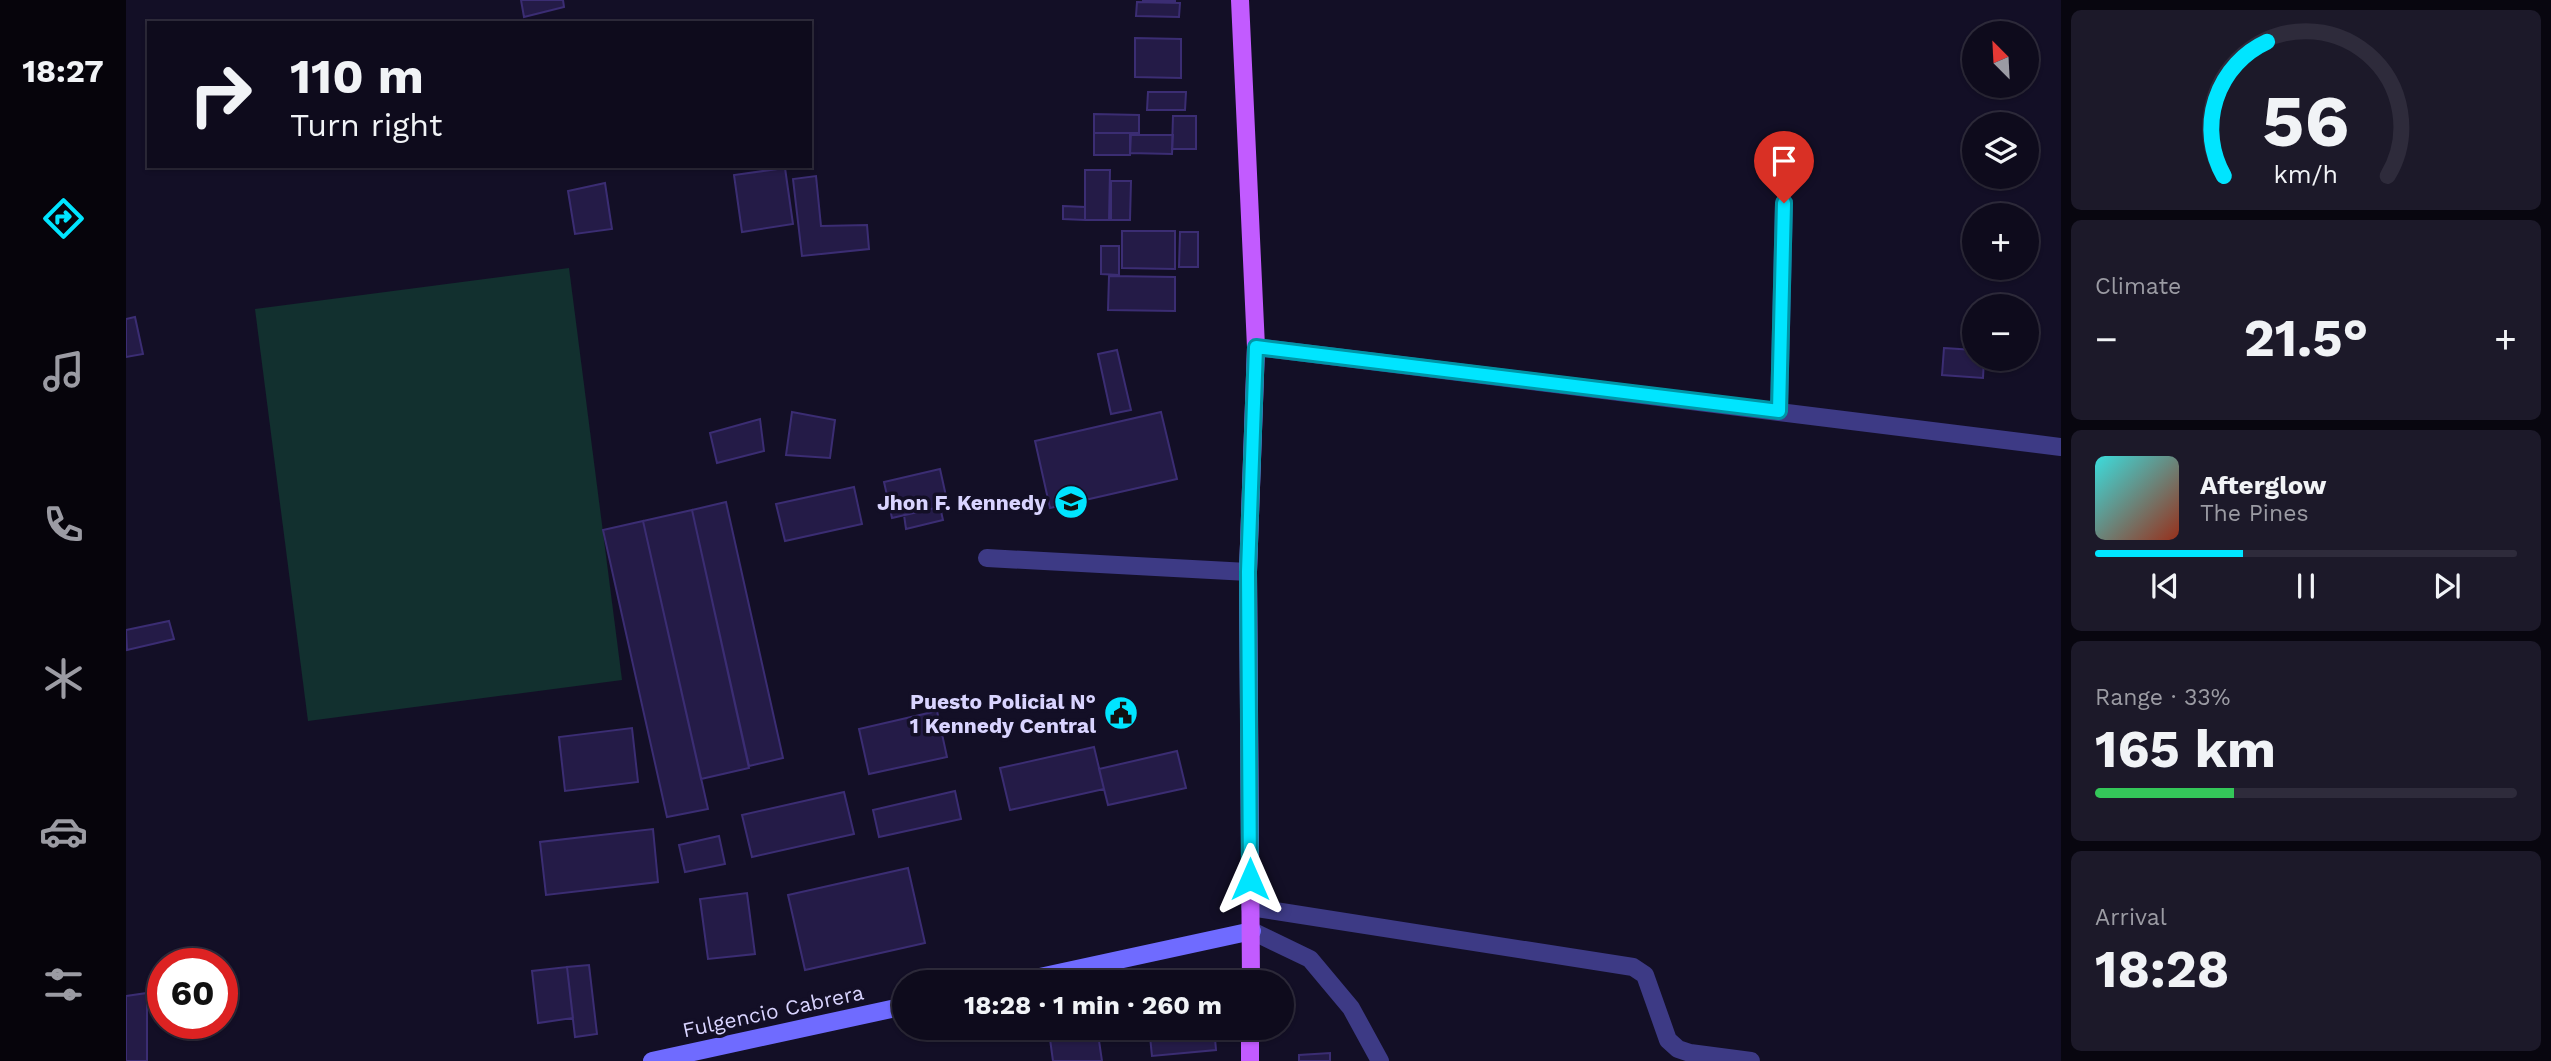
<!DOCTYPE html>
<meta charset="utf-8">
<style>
:root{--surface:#0e0b1c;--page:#1c1929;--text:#f1f3f6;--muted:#9b9ba3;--line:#2e2b3b;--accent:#00e5ff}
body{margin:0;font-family:"Work Sans",sans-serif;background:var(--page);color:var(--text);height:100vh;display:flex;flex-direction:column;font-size:26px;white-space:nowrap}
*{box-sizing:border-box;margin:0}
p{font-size:23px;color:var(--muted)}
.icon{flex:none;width:38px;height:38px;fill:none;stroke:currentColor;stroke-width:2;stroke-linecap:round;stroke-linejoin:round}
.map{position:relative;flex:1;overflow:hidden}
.panel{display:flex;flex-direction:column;gap:10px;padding:10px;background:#08060f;width:490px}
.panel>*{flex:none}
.hud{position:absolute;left:21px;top:21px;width:665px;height:147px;border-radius:0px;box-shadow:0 2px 5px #0004,0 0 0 2px var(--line);background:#0e0b1c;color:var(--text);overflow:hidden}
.needle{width:46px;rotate:336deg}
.fabs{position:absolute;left:1836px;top:21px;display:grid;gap:14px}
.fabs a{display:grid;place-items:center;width:77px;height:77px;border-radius:50%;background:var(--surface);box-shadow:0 2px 5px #0004,0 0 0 2px var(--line);font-size:35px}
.speed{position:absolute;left:21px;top:948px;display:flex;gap:14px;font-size:35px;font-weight:700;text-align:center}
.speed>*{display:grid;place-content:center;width:91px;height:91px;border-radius:50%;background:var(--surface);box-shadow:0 2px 5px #0004,0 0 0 2px var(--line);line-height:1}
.speed .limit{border:10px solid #d22;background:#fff;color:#111}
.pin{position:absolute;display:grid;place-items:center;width:60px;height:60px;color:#fff;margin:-72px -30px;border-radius:50% 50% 50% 0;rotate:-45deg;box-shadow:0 0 7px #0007}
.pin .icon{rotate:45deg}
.me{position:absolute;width:77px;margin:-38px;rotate:0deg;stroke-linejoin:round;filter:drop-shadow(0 0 5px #0008)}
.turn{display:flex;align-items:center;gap:24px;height:147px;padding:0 28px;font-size:32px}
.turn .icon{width:91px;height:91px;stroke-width:2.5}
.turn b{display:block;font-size:49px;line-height:60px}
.big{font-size:52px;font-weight:700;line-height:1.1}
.panel .card{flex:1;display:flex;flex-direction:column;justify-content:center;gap:10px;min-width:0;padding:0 24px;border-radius:10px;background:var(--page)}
.panel .dial{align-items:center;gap:0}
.dial svg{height:182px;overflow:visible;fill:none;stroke:var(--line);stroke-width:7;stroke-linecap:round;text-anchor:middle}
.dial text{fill:var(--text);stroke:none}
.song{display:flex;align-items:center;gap:21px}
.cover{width:84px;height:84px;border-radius:10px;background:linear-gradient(135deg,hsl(180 70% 55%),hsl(10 70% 35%))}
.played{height:7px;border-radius:4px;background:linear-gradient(90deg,var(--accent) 35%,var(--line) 35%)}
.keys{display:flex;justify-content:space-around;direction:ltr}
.heat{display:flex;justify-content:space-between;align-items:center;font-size:38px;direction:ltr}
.charge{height:10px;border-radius:5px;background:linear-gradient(90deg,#34c759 33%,var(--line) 0)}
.trip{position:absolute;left:766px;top:970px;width:402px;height:70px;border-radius:35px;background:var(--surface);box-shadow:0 2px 5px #0004,0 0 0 2px var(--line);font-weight:700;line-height:70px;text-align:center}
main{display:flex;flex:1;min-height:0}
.tab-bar{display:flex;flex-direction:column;width:126px;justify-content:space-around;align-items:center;background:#06040b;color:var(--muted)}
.tab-bar .icon{width:49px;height:49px}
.tab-bar .selected{color:var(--accent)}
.tab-bar b{font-size:32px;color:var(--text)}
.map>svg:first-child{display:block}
.green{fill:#12302f}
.building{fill:#241b47;stroke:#3b2d73;stroke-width:2}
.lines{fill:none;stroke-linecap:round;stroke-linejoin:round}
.service{stroke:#3d3a85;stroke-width:18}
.minor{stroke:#3d3a85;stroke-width:18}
.tertiary{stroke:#3d3a85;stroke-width:18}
.secondary{stroke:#6f6bff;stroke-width:18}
.primary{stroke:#c25bff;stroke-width:18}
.route-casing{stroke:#0095a6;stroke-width:18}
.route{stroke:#00e5ff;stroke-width:12}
.labels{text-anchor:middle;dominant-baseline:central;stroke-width:7;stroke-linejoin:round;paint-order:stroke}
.poi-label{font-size:21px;font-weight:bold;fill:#d9d4ff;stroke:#130f26;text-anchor:end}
.street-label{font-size:21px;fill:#d9d4ff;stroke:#130f26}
</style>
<main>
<nav class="tab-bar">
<b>18:27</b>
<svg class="icon selected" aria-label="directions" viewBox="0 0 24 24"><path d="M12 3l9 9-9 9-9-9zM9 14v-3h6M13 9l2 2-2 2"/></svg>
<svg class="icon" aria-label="music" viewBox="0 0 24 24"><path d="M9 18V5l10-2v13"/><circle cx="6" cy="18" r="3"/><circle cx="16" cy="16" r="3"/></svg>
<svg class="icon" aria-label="phone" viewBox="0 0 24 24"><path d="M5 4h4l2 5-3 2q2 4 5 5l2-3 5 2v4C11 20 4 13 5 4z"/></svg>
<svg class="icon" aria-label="climate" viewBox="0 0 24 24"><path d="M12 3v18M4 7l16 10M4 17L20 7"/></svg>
<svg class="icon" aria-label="car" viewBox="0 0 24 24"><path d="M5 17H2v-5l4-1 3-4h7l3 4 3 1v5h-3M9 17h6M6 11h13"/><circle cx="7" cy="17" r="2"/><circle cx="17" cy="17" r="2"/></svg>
<svg class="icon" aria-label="filters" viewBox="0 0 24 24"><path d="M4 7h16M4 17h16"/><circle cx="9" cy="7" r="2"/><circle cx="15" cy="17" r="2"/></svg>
</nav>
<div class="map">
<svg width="1935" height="1061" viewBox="0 0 1935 1061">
<rect width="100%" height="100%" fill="#130f26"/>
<path class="green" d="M443,268L496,680L182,721L129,309Z"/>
<path class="building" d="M395,0H437L438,7L398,17Z
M1017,0H1049V2H1017Z
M1011,2L1054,3L1053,17L1010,16Z
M1009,38L1055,39V78L1009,77Z
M1022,92H1060L1059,110H1021Z
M968,114L1013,115V133H968Z
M1047,116H1070V149H1046Z
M968,133H1005L1004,155H968Z
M1004,135H1047L1046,154L1004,153Z
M659,168L667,224L616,232L608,175Z
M959,170H984L983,220H959Z
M690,176L695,226L741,225L743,249L676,256L667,179Z
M985,181H1005L1004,220H985Z
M479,183L486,229L449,234L442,191Z
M937,206L959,207V220L937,219Z
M996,231H1049V269L996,268Z
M1054,232H1072V267H1053Z
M975,246H993V275L975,274Z
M983,276L1049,277V311L982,310Z
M9,317L17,354L0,357V319Z
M1818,348L1848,350V359H1858L1857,378L1816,375Z
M991,350L1005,410L985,414L972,354Z
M666,412L709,420L704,458L660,455Z
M1035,412L1051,479L924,508L909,441Z
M634,419L638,451L591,463L584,433Z
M814,469L822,505L766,518L758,482Z
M728,487L736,524L659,541L650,504Z
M600,502L657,758L623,766L566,510Z
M814,507L817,520L780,529L778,515Z
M566,510L623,768L575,779L517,521Z
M517,521L582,809L541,817L477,530Z
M43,621L48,639L1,650L0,630Z
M811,711L821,757L743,774L733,729Z
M506,728L512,782L439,791L433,737Z
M968,747L978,789L884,810L874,768Z
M1051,751L1060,788L982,805L973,769Z
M829,791L835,819L753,837L747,810Z
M718,792L728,834L626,857L616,815Z
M527,829L532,882L420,895L414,842Z
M593,836L599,864L559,872L553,845Z
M782,868L799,943L679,970L662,895Z
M621,893L629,954L582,959L574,899Z
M463,965L471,1034L449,1037L441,967Z
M441,967L447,1018L412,1023L406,971Z
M21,993V1061H0V996Z
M943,1027H971L976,1061H927L923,1032Z
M1023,1027H1088L1090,1050L1026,1056Z
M1204,1053V1061H1173V1055Z"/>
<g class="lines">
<path class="service" d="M1653,411L1658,203
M861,558L1122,572"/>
<path class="minor" d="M1130,347L1935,447
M1124,907L1507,967L1519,975L1542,1040L1552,1049L1564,1053L1625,1061"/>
<path class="tertiary" d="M1126,931L1184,959L1225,1008L1254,1061"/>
<path class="secondary" d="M891,982L1126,931
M526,1061L779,1006"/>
<path class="primary" d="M1114,0L1130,347L1122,572L1125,982
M1124,1061V1027"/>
</g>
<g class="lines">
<g class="route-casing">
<path id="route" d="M1124,879L1122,572L1130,347L1653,411L1658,203"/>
</g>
<use href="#route" class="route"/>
</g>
<defs>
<g id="school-disc" transform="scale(1.75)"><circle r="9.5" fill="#00e5ff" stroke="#130f26"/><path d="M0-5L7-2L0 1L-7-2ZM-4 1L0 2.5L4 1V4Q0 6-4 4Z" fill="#111"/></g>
<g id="civic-disc" transform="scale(1.75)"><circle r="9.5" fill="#00e5ff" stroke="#130f26"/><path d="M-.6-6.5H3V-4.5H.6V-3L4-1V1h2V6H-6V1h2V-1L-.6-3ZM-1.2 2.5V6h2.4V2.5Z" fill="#111"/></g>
</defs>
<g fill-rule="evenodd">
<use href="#school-disc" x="945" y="502"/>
<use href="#civic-disc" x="995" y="713"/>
</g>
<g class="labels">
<g class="poi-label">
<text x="920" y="502">Jhon F. Kennedy</text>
<text x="970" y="701">Puesto Policial N°<tspan x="970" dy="24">1 Kennedy Central</tspan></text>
</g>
<g class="street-label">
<text transform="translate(647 1011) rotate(-12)">Fulgencio Cabrera</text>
</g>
</g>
</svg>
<div class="fabs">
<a><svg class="needle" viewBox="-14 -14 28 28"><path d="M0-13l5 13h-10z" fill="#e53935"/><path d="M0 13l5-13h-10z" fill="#9b9ba3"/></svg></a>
<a><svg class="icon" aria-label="layers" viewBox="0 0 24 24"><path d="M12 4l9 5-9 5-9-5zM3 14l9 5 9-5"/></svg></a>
<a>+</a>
<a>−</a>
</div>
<div class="speed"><div class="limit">60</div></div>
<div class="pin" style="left:1658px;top:203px;background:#d93025"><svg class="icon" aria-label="arrive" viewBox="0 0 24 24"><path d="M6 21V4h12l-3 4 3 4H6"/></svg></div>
<svg class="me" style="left:1124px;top:879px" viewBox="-20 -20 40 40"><path d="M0-17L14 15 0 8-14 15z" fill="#00e5ff" stroke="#fff" stroke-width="4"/></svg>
<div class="trip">18:28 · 1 min · 260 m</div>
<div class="hud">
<div class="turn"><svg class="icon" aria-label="right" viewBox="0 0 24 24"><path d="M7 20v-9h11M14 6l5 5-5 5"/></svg><div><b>110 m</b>Turn right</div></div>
</div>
</div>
<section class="panel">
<div class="card dial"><svg viewBox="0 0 100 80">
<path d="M14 69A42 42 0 1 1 86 69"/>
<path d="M14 69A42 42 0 0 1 33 10" stroke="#00e5ff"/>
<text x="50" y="56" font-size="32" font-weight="700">56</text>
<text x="50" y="72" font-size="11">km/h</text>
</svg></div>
<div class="card"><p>Climate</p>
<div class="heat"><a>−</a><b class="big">21.5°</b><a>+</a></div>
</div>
<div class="card">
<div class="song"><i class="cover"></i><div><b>Afterglow</b><p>The Pines</p></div></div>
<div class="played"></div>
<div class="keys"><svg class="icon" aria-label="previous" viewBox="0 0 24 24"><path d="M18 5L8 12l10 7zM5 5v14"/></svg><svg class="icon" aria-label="pause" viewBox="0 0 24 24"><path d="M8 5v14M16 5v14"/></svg><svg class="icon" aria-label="next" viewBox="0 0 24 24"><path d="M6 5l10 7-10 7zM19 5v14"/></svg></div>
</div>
<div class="card"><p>Range · 33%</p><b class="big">165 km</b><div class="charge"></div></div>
<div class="card"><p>Arrival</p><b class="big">18:28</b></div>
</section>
</main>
